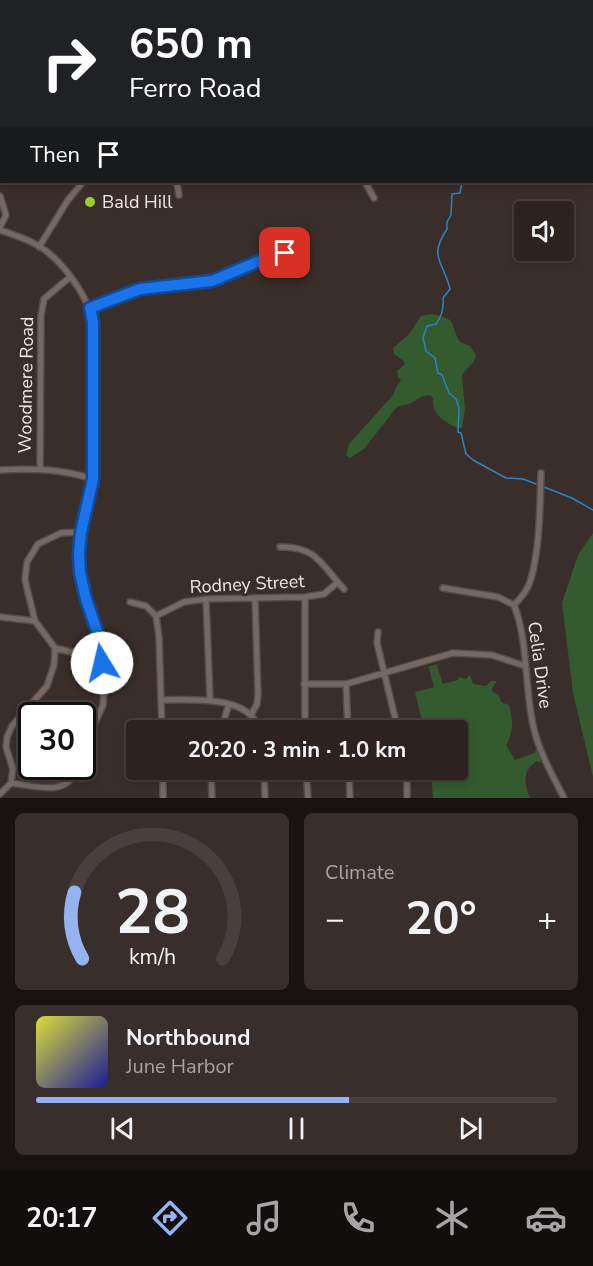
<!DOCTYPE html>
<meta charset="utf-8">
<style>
:root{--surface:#2c2220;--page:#382f2d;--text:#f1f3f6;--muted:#a6a4a5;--line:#483f3e;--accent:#95b2f1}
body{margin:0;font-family:"Nunito Sans",sans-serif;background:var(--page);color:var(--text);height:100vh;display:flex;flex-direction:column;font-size:22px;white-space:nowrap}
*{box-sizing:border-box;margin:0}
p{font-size:20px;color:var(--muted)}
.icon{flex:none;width:33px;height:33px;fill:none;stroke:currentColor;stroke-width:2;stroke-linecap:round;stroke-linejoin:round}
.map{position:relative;height:798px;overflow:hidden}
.sheet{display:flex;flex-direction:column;gap:15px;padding:15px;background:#181312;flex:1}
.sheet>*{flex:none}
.banner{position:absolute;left:0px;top:0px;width:594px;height:183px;box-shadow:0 3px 9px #0003,0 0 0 2px var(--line);background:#202124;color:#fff;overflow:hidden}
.controls{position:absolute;left:514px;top:201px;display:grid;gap:12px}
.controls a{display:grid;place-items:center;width:60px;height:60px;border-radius:6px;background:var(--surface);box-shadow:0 3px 9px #0003,0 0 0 2px var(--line);font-size:30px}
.speed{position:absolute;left:18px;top:702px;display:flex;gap:12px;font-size:30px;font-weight:700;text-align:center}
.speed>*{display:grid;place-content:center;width:78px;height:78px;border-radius:50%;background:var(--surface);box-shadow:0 3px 9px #0003,0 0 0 2px var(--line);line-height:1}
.speed .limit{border:3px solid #111;border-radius:9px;background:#fff;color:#111}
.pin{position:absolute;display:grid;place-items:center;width:51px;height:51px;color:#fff;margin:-26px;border-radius:12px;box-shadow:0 3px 9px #0006}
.me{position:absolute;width:66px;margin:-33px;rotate:351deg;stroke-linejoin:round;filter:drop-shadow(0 0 4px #0008)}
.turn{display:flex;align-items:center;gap:21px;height:126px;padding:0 30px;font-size:27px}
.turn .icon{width:78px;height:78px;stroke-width:2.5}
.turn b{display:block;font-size:42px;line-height:51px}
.then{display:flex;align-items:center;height:57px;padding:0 30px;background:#0003;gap:12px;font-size:22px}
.big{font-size:45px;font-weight:700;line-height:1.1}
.sheet .card{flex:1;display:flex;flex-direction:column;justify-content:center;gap:9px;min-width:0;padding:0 21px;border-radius:9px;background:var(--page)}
.sheet .dial{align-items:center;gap:0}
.dial svg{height:156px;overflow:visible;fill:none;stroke:var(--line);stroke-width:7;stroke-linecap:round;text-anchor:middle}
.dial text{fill:var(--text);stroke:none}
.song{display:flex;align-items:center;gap:18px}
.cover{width:72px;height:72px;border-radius:9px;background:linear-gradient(135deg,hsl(60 70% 55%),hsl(240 70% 35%))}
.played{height:6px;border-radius:3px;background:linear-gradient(90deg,var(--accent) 60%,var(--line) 60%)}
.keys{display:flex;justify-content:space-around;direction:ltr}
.heat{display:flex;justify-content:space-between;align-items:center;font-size:33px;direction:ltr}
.sheet .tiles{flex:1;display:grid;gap:15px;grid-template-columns:1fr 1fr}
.card:last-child{grid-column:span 2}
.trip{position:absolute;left:126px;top:720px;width:342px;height:60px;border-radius:6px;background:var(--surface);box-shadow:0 3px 9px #0003,0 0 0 2px var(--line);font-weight:700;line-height:60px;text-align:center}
.menu{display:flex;height:96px;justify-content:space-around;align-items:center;background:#120e0d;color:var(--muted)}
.menu .icon{width:42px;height:42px}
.menu .active{color:var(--accent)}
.menu b{font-size:27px;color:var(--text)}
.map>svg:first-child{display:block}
.green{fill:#345a2f}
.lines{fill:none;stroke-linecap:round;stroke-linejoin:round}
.stream{stroke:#2a85c2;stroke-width:1.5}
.minor-casing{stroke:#574d4a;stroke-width:8}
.minor{stroke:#766965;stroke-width:5}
.route-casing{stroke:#114b97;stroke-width:15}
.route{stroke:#1a73e8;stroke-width:10}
.poi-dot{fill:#a0ca2c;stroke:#3a2e2a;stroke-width:2}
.labels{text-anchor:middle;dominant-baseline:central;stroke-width:6;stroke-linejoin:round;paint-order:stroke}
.poi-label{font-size:18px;fill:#f0e8e6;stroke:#3a2e2a;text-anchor:start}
.street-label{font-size:18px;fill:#f0e8e6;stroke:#3a2e2a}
</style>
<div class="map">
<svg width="593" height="798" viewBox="0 0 593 798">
<rect width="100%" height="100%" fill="#3a2e2a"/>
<path class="green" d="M431,314C460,320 448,321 460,342L470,346L476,355C475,365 466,367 462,376L465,409L462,428H458C448,424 434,416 433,404C432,395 436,402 430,395C419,396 419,399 411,403C406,406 402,404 396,408L364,449L350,458L346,455L349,444L394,394L395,389L401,380L398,377L397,371L405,364L403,360L394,354L393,348L409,334L421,316Z
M593,533V777L573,693L562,603L578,555Z
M439,664L437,666L443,684L458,680L459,677L466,679L470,675L473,684L486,686L491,681H497L492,688V691L499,696L501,702L509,705C513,719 514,733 506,745L515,760L534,753L536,750L539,751L541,757L540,759L541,763L537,761C522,770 524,784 530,798H433L431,770H458V730H424L415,692L434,687L429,668L427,667Z"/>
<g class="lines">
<path class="stream" d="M425,0L426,2
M462,182L460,193L452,194L451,215L447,222V229C428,258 443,260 450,289L443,298C444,308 442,316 436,324L427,326L423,338L426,351L435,358L438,373L442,375L449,393L456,399L459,408L458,432L461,433L466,454L473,460L506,478L523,479L536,484
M544,487L572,498L593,510"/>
<g class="minor-casing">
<path id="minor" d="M296,0V2
M502,0V2
M573,0L574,2
M213,2L214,0
M592,37L593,36
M0,119L2,118
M175,182L177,184L179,195
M365,182L374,198
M0,196L6,215L0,227
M0,230C17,236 37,242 51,255C68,270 89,299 93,322V479L81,532L79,553L80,573L86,599L100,643L104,691L103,705L96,721L82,740
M39,247L68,200L83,182
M90,308L140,289L212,281L264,259L285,253
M40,469L41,316L44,299L70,277
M0,470C34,468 61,469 93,479
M280,547C317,546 322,566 344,589
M443,588L498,597L514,605C529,643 524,689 534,729C540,754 553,776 564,798
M305,597V730
M206,599L210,699
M130,602L146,606L156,616L159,637L162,730
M514,605C521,598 527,591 530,582C540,551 540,505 541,473
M156,616L184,602L206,599L305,597L324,594L338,582
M0,617L35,621
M378,632L377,643L398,730
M55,648L71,652L100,648
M304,684H346L453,653L492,655L525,666
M346,684L348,730
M161,700C189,700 251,694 259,730
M251,715L257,704L258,694L255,598
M221,730L229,704
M163,770V798
M211,770L212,798
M264,770L265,798
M306,770L308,798
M349,770L350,798
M11,783C36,786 71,798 76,766
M0,794L11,783L13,769L6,747L7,737L12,726L47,686L54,665L55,648L35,621L25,580L27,562L38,544L61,533L81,532
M407,798V770"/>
</g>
<use href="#minor" class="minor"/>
</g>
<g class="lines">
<g class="route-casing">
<path id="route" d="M102,663L97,631L86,599L80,573L79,553L81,532L93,479V322L90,308L140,289L212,281L264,259L285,253"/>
</g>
<use href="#route" class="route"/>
</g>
<circle class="poi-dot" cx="90" cy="202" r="6"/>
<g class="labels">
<g class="poi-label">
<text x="102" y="202">Bald Hill</text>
</g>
<g class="street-label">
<text transform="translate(26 385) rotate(-89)">Woodmere Road</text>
<text transform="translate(247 584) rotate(-3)">Rodney Street</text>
<text transform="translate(540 665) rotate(82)">Celia Drive</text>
</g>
</g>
</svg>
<div class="controls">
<a><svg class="icon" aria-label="sound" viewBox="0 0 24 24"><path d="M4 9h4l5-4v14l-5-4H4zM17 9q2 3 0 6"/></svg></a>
</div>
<div class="speed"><div class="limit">30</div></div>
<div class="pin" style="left:285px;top:253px;background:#d93025"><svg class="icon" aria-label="arrive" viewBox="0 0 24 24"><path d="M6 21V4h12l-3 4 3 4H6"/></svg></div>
<svg class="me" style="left:102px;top:663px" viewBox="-20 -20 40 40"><circle r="19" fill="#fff"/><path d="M0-13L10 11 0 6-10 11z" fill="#1a73e8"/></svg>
<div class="trip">20:20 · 3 min · 1.0 km</div>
<div class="banner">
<div class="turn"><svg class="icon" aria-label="right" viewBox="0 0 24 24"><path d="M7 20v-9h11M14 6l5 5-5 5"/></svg><div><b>650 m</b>Ferro Road</div></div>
<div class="then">Then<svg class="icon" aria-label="arrive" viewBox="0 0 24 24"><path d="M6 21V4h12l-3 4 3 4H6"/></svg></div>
</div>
</div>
<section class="sheet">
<div class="tiles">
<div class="card dial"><svg viewBox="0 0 100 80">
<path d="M14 69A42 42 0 1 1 86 69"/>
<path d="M14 69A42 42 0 0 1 10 35" stroke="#95b2f1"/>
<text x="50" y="56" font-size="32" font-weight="700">28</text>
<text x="50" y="72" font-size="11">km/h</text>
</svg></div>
<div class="card"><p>Climate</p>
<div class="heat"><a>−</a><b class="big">20°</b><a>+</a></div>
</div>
<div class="card">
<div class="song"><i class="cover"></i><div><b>Northbound</b><p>June Harbor</p></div></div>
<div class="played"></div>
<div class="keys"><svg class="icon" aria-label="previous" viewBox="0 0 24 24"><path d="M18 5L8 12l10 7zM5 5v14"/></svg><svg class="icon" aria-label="pause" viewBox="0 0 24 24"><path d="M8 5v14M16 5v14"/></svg><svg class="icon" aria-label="next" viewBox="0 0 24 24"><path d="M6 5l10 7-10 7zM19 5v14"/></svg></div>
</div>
</div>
</section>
<nav class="menu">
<b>20:17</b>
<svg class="icon active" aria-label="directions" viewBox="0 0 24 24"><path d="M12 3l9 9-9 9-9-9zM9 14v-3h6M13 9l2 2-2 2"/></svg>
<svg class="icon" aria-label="music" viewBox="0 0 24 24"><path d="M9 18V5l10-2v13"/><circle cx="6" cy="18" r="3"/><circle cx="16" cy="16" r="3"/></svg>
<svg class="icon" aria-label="phone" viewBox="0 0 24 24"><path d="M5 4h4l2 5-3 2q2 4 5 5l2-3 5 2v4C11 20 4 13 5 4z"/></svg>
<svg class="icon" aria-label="climate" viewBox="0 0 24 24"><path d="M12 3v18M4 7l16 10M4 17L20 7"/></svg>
<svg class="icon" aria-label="car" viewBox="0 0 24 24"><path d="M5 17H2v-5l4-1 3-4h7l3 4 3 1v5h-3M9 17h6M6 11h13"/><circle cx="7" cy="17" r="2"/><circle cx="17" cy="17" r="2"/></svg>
</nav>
